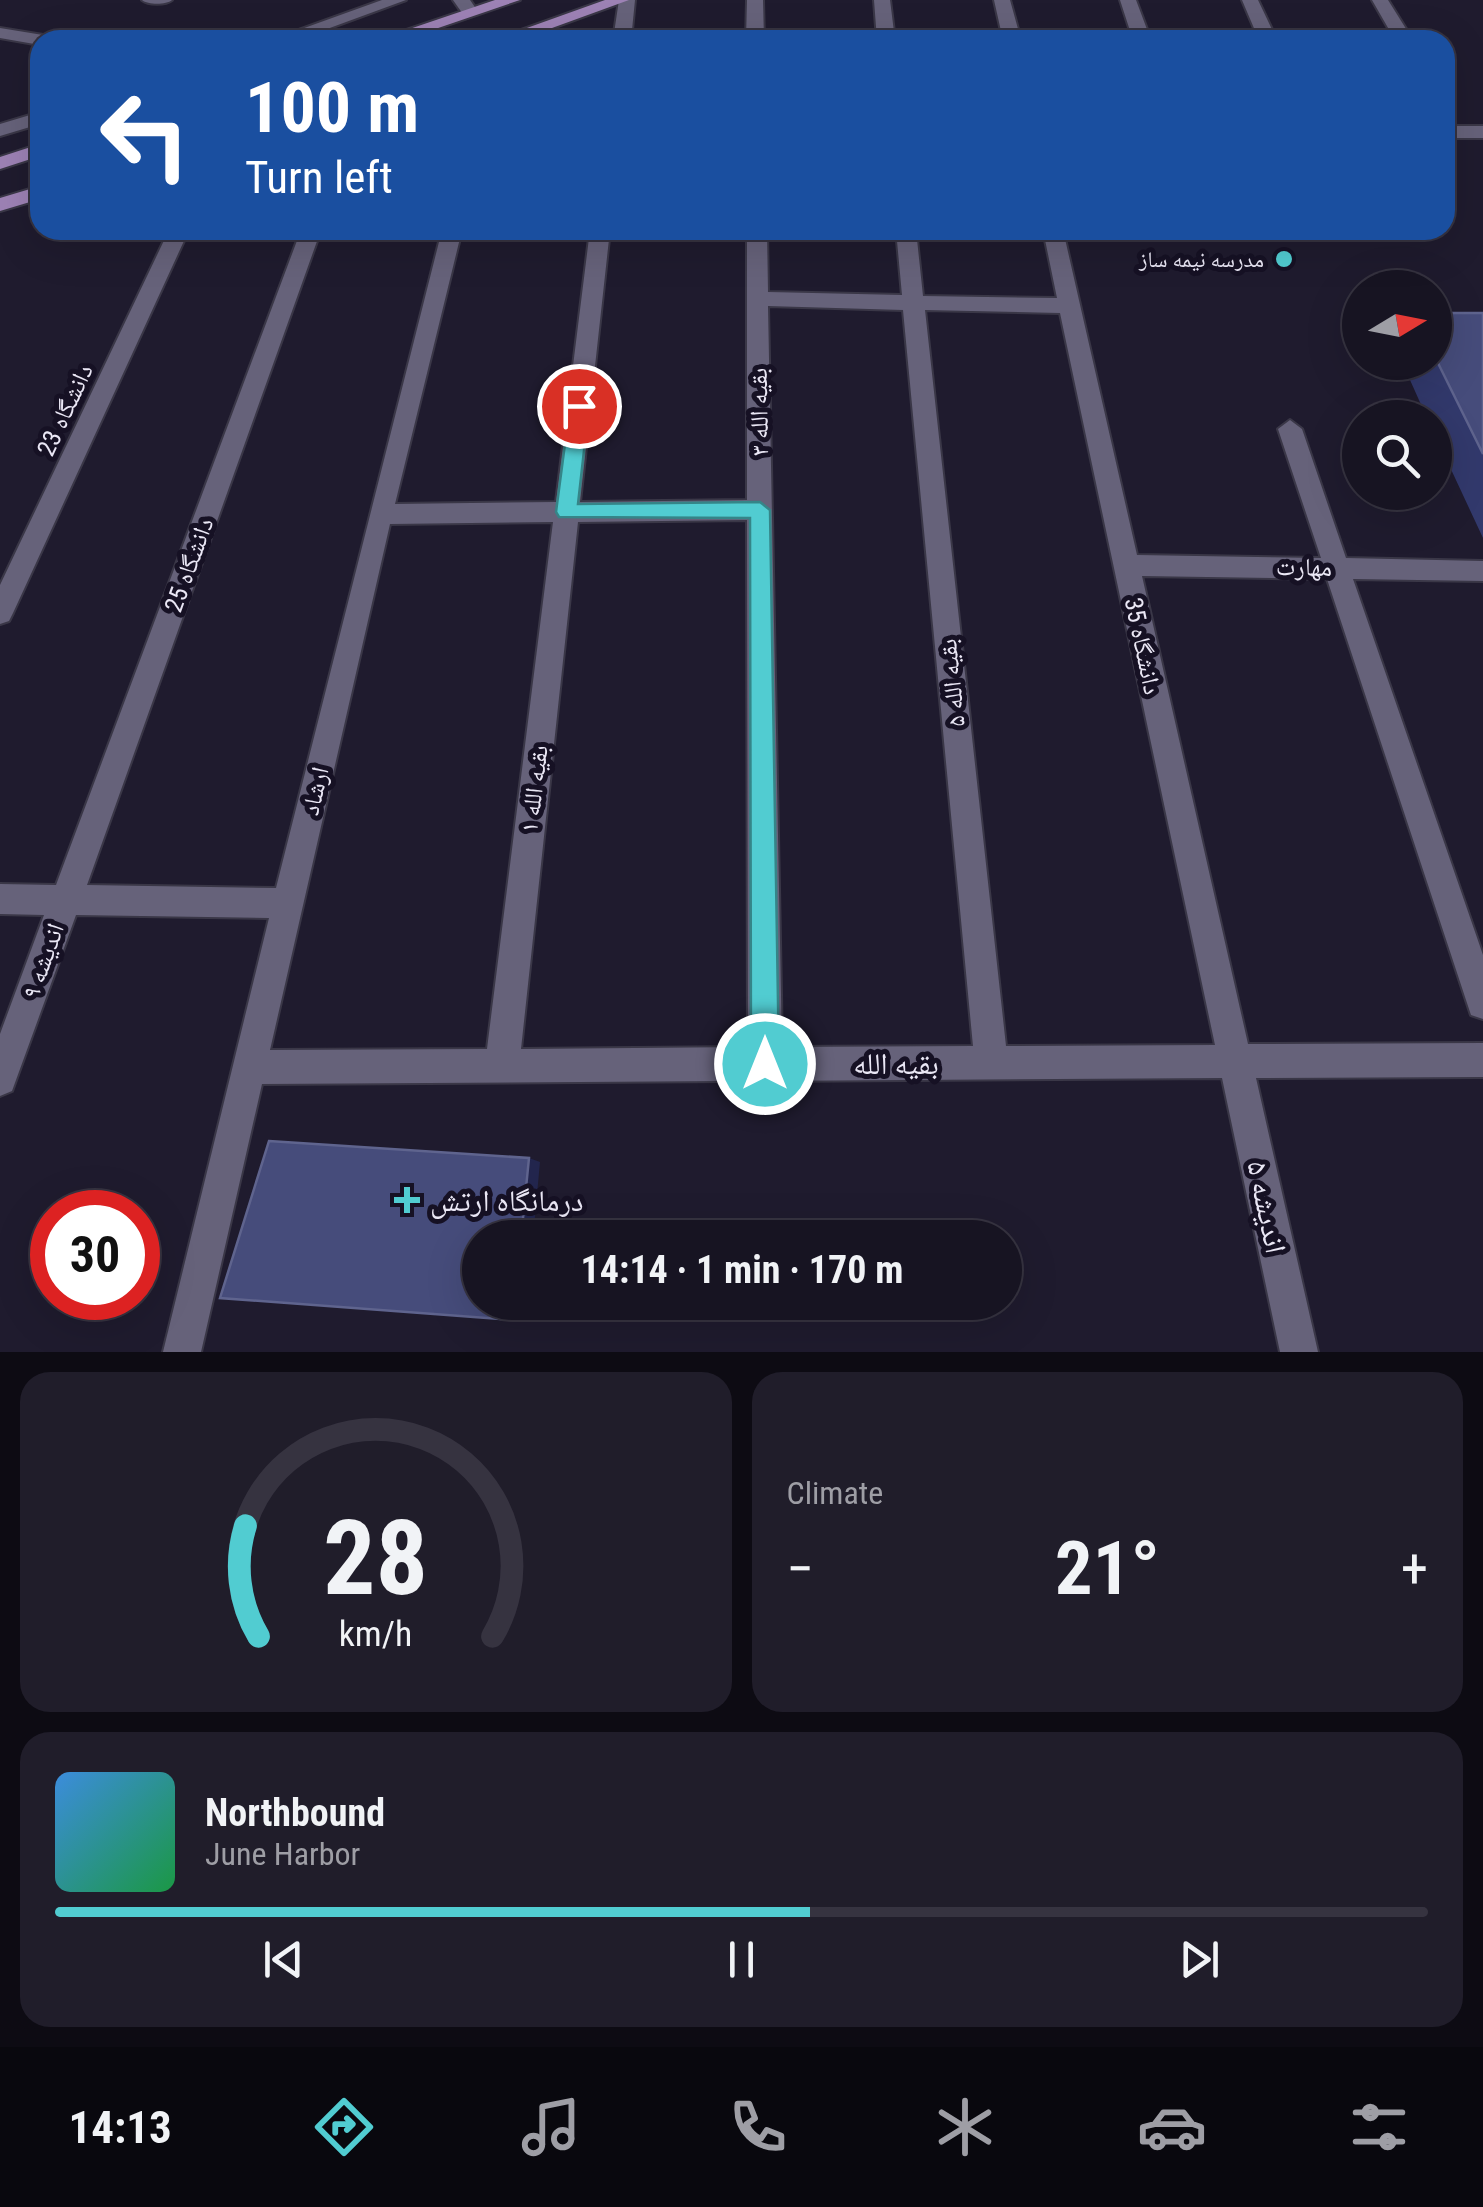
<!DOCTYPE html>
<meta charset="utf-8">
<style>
:root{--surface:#171422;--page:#201d2a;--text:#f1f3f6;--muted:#9e9ea5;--line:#363340;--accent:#51ccd1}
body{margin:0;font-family:"Roboto Condensed","Noto Naskh Arabic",sans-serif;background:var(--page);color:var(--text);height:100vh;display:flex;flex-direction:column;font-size:38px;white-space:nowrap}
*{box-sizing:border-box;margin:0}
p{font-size:32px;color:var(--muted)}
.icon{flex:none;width:55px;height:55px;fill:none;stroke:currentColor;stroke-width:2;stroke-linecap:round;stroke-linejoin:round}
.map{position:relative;height:1352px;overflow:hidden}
.side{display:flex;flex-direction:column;gap:20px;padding:20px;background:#0d0b13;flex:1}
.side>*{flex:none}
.hud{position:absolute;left:30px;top:30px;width:1425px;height:210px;border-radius:30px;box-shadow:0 10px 40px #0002,0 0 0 2px var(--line);background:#1a4fa0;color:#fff;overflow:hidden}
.needle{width:65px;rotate:80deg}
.controls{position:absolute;left:1342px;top:270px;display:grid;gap:20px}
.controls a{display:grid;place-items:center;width:110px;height:110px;border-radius:50%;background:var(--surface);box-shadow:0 10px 40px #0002,0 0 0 2px var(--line);font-size:50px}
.speed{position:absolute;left:30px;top:1190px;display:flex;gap:20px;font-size:50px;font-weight:700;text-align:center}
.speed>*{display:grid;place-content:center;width:130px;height:130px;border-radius:50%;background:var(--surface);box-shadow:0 10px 40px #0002,0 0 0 2px var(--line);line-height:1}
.speed .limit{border:15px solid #d22;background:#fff;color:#111}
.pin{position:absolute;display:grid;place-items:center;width:85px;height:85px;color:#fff;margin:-42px;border:5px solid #fff;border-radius:50%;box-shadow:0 2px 10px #0007}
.me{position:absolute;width:110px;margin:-55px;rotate:0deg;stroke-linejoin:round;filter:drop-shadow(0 0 8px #0008)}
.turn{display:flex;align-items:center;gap:35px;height:210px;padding:0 50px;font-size:45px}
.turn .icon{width:130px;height:130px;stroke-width:2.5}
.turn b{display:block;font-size:70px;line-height:85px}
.big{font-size:75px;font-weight:700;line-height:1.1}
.side .widget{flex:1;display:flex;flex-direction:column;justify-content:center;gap:15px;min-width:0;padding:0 35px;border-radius:30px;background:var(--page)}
.side .dial{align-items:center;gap:0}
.dial svg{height:260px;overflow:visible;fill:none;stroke:var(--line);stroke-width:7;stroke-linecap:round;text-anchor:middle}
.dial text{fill:var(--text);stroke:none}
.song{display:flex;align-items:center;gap:30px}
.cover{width:120px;height:120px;border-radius:15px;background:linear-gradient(135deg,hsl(210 70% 55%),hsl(140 70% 35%))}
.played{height:10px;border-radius:5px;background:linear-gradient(90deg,var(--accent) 55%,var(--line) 55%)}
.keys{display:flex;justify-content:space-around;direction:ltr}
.heat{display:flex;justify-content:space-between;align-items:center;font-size:55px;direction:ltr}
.side .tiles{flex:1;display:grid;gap:20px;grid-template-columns:1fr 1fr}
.widget:last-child{grid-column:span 2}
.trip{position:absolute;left:462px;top:1220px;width:560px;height:100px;border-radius:50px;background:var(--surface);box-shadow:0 10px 40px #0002,0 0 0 2px var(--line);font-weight:700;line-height:100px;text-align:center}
.tab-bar{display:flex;height:160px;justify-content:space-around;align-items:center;background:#09080e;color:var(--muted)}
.tab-bar .icon{width:70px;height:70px}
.tab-bar .current{color:var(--accent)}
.tab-bar b{font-size:45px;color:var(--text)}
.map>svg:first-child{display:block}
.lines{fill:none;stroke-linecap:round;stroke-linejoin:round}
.service-casing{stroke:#3a3747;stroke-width:4}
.minor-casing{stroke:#3a3747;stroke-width:4}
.primary-casing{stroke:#3a3747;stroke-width:4}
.service{fill:#66627a;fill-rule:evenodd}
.minor{fill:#66627a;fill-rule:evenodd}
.primary{fill:#9d82b5;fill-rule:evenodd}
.wall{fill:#32396c}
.shaded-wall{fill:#22254d}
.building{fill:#464c7b;stroke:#5f648e;stroke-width:2.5}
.route{fill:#51ccd1;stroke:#358588;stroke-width:2.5}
.poi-dot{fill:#51ccd1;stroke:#161124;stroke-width:4}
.labels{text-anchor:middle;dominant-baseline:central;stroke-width:10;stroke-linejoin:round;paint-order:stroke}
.far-poi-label{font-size:22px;fill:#eae7f5;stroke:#161124;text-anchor:end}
.street-label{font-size:25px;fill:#eae7f5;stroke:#161124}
.near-street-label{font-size:30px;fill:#eae7f5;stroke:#161124}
.near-poi-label{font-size:30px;fill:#eae7f5;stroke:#161124;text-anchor:start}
</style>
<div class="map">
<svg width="1483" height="1352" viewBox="0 0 1483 1352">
<rect width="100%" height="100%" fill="#1f1b2e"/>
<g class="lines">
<g class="service-casing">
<path id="service" d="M142,0H172C166,5 148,5 142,0Z"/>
</g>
<g class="minor-casing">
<path id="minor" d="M382,0H406L297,40H271Z
M453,0H470L479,13L465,17Z
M619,0H635L631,40H613Z
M747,0H763L764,40H746Z
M874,0H890L895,40H877Z
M994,0H1010L1021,40H1003Z
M1120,0H1136L1151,40H1133Z
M1242,0H1258L1277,40H1259Z
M1372,0H1388L1413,40H1395Z
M0,28L43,35L52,40H40V45L0,38Z
M40,112V124L0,136V124Z
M1445,126H1483V138H1445Z
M169,230H189L13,613L9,621L0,624V585Z
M301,230H321L87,885L276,888L442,230H462L395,504L556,502L590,230H610L580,502L747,500V230H767L768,292L902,295L896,230H916L923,296L1057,298L1043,230H1063L1137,555L1321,558L1278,429L1290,420L1302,429L1346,558L1483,561V581L1353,579L1483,955V1019L1471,1015L1467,1003L1327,579L1142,576L1248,1044L1483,1043V1077L1256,1078L1318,1352H1280L1222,1078L262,1084L201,1352H163L269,918L76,915L12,1091L0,1096V1034L44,915L0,914V884L56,885ZM768,306L903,310L973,1046L782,1047ZM925,310L1060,313L1215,1045L1006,1046ZM747,520L748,1047L521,1049L578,522ZM553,522L487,1049L270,1050L390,524Z"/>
</g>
<g class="primary-casing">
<path id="primary" d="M495,0H520L403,40H377Z
M605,0H629L519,40H493Z
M40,144V156L0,169V157Z
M40,186V199L0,211V198Z"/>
</g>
<use href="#service" class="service"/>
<use href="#minor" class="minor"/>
<use href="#primary" class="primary"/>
</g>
<path class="wall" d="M1435,313H1483V538L1435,435V418H1427L1402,362H1435Z"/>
<path class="shaded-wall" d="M529,1158L540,1162L533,1238H521Z
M515,1302H527L525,1315L513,1320Z"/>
<path class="building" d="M1435,313H1483V454L1435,357Z
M269,1141L529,1158L521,1238H480V1302H515L513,1320L220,1298Z"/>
<path class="route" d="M579,399L589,406L578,504L760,502L770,510L779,1064L775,1074L765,1078L755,1074L751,1064L750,518L559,517L556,512L570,406Z"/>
<g class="poi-dot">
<circle cx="1284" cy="259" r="10"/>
<path d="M402 1185h10v10h10v10h-10v10h-10v-10h-10v-10h10z"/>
</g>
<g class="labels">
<g class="far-poi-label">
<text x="1264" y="259">مدرسه نیمه ساز</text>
</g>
<g class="street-label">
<text transform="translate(65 410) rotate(-65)">دانشگاه 23</text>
<text transform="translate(759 412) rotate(-91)">بقیه الله ۳</text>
<text transform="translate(189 565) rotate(-70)">دانشگاه 25</text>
<text transform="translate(1304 567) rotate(1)">مهارت</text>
<text transform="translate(1143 646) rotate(78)">دانشگاه 35</text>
<text transform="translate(952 683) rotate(-96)">بقیه الله ۵</text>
<text transform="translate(534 789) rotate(-83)">بقیه الله ۱</text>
<text transform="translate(315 791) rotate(-77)">ارشاد</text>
<text transform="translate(43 961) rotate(-70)">اندیشه ۹</text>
</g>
<g class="near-street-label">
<text x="896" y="1063">بقیه الله</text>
<text transform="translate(1267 1207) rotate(78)">اندیشه ۵</text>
</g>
<g class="near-poi-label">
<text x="430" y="1200">درمانگاه ارتش</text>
</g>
</g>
</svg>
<div class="controls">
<a><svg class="needle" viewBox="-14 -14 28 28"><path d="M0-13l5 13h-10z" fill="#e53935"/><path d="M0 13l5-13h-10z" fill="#9e9ea5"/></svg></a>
<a><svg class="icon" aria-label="search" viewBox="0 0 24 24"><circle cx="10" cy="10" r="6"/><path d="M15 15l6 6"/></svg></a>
</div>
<div class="speed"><div class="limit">30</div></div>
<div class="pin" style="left:579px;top:406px;background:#d93025"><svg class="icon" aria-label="arrive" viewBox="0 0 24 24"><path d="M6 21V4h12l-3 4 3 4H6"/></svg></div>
<svg class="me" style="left:765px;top:1064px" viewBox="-20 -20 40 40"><circle r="17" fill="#51ccd1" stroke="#fff" stroke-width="3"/><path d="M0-11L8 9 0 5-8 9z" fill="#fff"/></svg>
<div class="trip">14:14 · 1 min · 170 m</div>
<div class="hud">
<div class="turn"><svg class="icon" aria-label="left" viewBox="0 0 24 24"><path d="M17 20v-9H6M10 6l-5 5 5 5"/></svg><div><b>100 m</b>Turn left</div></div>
</div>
</div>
<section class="side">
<div class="tiles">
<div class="widget dial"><svg viewBox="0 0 100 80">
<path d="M14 69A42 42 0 1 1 86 69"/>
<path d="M14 69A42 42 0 0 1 10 35" stroke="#51ccd1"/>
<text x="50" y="56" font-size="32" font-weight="700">28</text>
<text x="50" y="72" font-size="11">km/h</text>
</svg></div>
<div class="widget"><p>Climate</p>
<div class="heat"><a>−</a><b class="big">21°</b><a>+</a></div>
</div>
<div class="widget">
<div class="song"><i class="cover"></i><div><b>Northbound</b><p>June Harbor</p></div></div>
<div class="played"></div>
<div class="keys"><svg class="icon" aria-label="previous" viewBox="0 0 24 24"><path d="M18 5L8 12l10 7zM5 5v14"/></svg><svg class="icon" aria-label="pause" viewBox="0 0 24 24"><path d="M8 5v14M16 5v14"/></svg><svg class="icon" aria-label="next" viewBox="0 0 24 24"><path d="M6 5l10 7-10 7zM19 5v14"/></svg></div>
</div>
</div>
</section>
<nav class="tab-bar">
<b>14:13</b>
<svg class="icon current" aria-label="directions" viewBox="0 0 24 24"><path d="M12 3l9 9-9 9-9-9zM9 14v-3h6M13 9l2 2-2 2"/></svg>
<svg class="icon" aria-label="music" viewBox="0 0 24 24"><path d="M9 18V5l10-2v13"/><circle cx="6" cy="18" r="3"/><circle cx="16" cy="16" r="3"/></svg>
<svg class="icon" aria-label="phone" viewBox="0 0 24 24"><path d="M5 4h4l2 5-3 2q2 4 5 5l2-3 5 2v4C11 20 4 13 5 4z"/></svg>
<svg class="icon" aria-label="climate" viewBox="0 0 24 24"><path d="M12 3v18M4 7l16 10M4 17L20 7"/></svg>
<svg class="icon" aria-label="car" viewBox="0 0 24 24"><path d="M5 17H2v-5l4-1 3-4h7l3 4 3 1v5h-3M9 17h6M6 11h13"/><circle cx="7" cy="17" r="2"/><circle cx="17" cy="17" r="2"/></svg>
<svg class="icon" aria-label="filters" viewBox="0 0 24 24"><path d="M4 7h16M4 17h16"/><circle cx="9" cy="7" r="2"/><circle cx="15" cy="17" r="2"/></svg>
</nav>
